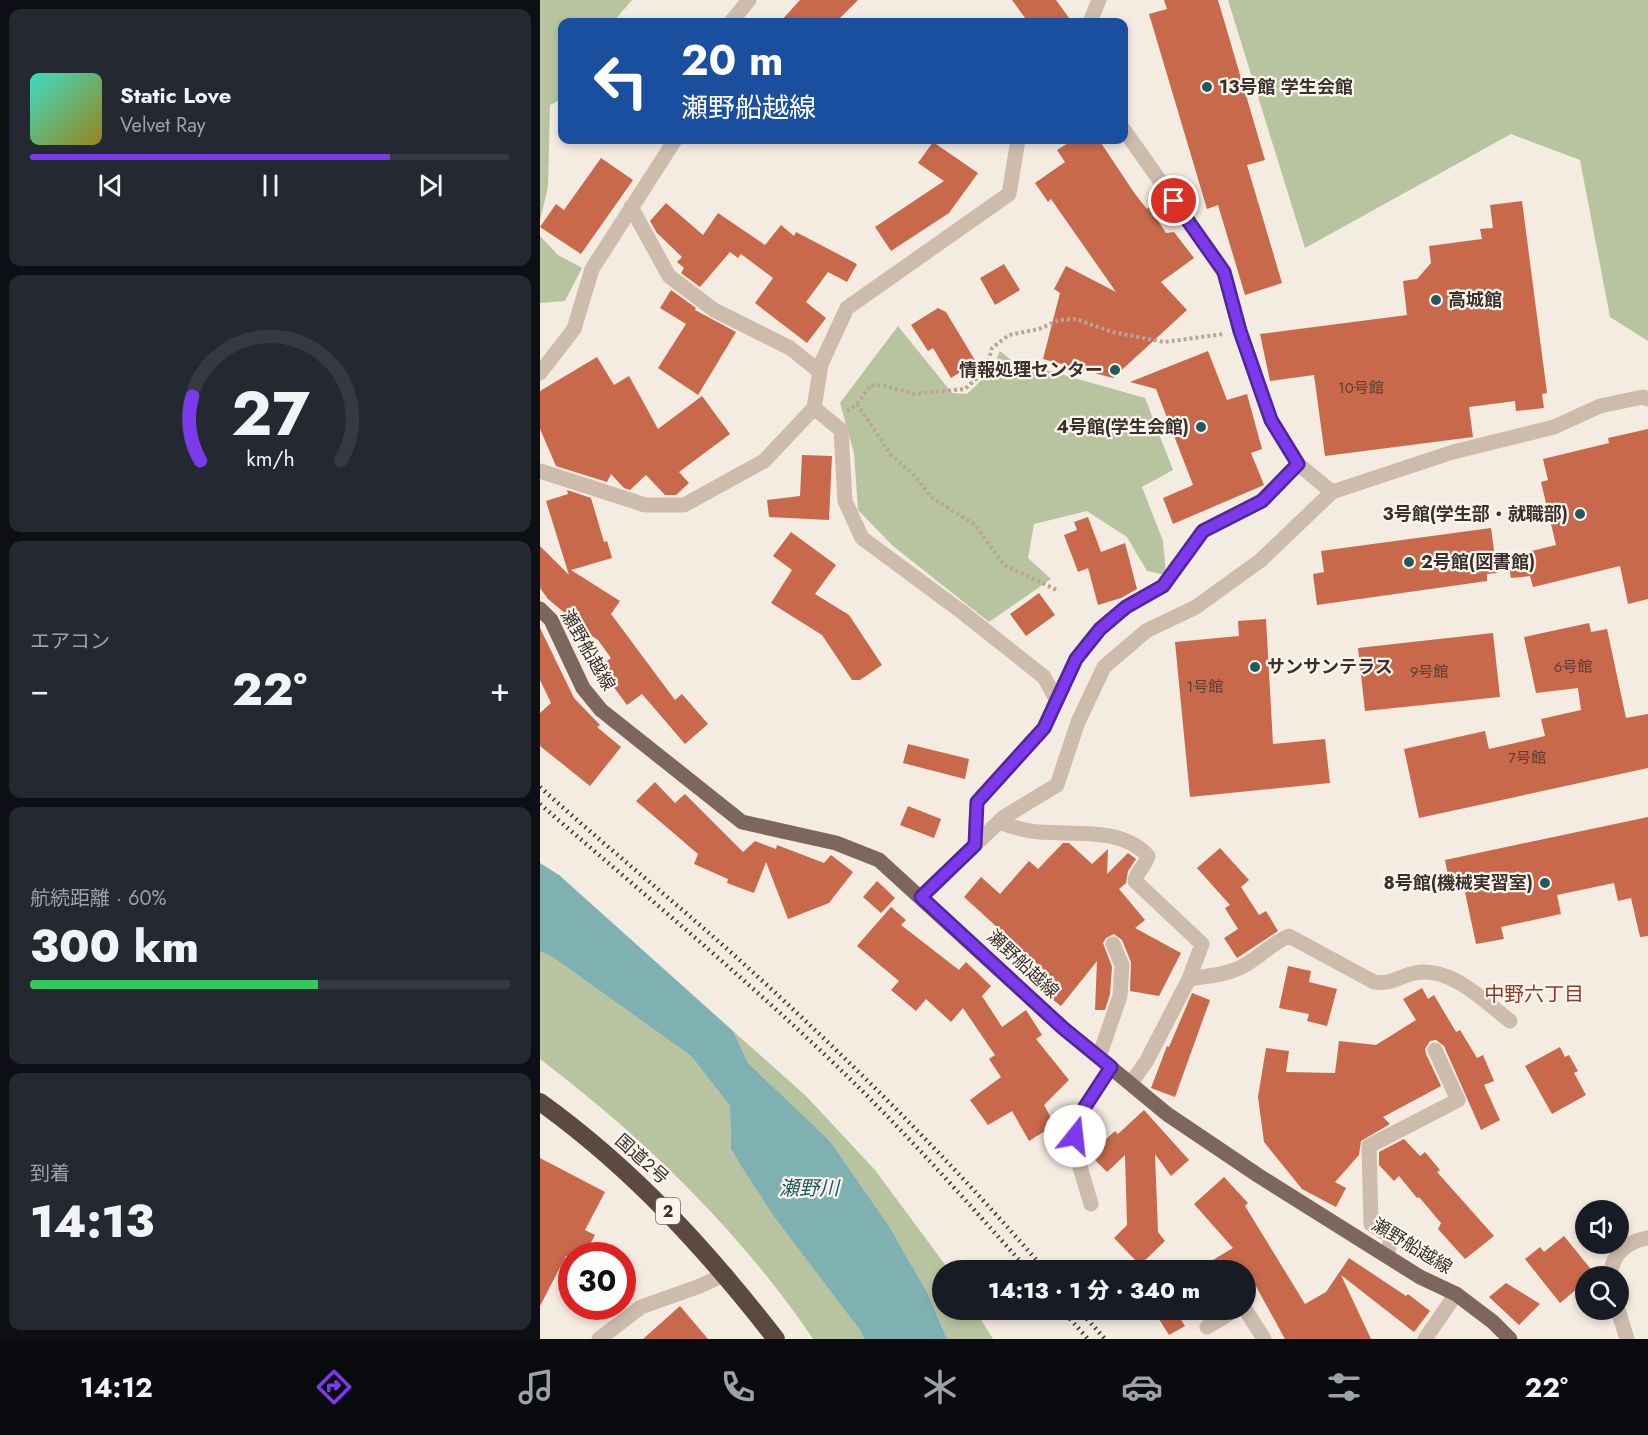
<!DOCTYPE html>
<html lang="ja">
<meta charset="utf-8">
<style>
:root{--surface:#171b24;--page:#242831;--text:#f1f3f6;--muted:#9ea1a6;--line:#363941;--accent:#7c3aed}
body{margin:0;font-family:Jost,"Noto Sans JP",sans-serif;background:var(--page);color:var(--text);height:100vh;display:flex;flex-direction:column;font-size:22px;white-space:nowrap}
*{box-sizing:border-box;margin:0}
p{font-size:20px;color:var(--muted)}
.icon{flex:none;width:33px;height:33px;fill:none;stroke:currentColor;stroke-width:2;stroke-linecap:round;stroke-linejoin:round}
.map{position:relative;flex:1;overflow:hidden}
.details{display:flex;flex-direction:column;gap:9px;padding:9px;background:#0d0f14;width:540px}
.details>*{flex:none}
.banner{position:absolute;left:18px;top:18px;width:570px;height:126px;border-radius:12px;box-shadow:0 3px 9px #0003;background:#1a4fa0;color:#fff;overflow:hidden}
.controls{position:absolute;left:1035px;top:1200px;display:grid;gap:12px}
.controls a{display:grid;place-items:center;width:54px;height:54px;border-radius:50%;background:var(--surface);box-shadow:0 3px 9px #0003;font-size:30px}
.speed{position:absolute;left:18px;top:1242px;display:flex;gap:12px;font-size:30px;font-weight:700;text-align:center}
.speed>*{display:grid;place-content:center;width:78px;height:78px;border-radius:50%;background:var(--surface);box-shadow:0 3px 9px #0003;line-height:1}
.speed .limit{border:9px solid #d22;background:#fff;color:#111}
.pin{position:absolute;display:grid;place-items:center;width:51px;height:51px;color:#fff;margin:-26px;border:3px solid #fff;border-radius:50%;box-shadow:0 2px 6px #0007}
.me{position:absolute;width:66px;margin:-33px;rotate:16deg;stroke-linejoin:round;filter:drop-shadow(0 0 4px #0008)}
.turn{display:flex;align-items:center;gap:21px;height:126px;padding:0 24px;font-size:27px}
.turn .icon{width:78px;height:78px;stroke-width:2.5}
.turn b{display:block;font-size:42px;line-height:51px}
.big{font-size:45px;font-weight:800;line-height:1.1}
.details .tile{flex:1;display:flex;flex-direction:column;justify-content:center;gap:9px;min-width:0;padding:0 21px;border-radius:12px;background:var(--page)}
.details .dial{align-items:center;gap:0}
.dial svg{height:156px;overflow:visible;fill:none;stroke:var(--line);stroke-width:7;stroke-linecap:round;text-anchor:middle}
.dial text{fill:var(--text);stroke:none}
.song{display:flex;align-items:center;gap:18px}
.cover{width:72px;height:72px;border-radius:9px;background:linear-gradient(135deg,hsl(170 70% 55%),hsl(50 70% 35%))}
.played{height:6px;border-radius:3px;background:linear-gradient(90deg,var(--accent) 75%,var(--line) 75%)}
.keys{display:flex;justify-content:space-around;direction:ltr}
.heat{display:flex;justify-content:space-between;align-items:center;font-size:33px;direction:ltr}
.charge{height:9px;border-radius:4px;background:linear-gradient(90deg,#34c759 60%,var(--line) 0)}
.trip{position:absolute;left:392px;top:1260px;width:324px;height:60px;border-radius:30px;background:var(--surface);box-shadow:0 3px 9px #0003;font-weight:800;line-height:60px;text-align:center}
.dock{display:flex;height:96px;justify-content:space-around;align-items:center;background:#090b0e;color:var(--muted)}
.dock .icon{width:42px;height:42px}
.dock .active{color:var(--accent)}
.dock b{font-size:27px;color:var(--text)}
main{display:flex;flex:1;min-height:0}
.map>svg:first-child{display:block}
.green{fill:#b8c4a0}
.water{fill:#7fb0b2}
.building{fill:#c8694b}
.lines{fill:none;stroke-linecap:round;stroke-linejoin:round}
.path{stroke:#b9a596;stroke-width:4;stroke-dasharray:3 3;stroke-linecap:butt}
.minor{stroke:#cdbbac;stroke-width:15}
.major{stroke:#7d675c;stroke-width:15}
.highway{stroke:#5c4a42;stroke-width:18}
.rail{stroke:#3b302b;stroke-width:4.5;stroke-dasharray:1.5 4.5;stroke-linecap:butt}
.route-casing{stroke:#51269a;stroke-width:15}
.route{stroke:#7c3aed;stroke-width:10}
.poi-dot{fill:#1f5a5e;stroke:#fbf5ee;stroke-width:2}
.labels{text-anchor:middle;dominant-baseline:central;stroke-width:4.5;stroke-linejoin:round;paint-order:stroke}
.number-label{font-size:15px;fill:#5e3e33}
.shield{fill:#fbf5ee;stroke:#756b66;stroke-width:1.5}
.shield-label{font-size:16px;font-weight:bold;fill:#3b302b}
.poi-label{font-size:18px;font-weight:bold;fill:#3b302b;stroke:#fbf5ee;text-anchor:start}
.street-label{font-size:18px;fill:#3b302b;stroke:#fbf5ee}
.neighbourhood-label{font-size:20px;fill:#8c3b22;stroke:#fbf5ee}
.water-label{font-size:20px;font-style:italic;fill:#1f5a5e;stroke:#fbf5ee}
</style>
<main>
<section class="details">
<div class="tile">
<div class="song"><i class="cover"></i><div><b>Static Love</b><p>Velvet Ray</p></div></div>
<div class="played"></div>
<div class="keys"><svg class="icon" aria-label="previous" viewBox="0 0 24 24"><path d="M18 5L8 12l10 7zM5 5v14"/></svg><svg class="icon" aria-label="pause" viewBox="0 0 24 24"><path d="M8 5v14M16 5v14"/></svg><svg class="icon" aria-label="next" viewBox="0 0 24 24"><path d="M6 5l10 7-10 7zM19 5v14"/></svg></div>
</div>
<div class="tile dial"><svg viewBox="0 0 100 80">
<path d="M14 69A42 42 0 1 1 86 69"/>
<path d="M14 69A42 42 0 0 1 10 36" stroke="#7c3aed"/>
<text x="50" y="56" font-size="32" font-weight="700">27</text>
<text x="50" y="72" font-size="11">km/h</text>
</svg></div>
<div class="tile"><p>エアコン</p>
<div class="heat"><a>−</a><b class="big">22°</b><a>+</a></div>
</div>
<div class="tile"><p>航続距離 · 60%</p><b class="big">300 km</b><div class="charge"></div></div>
<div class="tile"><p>到着</p><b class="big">14:13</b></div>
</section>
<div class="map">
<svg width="1108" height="1339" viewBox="0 0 1108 1339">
<rect width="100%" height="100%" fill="#f4ebe1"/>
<path class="green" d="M0,0H92L73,22H22V99L10,105L8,187L0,220Z
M688,0H1108V341L1070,317L1040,160L971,134L765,248Z
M0,236L18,255L42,268L25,301L0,303Z
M358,326L412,393L427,394L451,371L460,351L471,360L605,398L633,470L602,487L623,541L626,575L607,571L587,537L547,511L494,524L488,558L511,579L449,622L353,546L318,510L314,453L300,403Z
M0,951L14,958L151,1056L190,1106L191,1151L320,1330L324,1339H273C200,1231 104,1138 0,1059Z
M193,1031L266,1096L335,1170L409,1270H402V1310H435L453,1339H407L387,1292L349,1226L290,1141L208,1063Z"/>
<path class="water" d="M0,863L19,875L193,1031L208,1063L290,1141L349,1226L387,1292L407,1339H324L320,1330L233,1215L191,1150L190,1106L151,1056L14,958L0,951Z"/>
<path class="building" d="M260,0H318L296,22H240Z
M472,0H516L532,22H488Z
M624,0H678L725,160L707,165L742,283L705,295L678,205L667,209L609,14L627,9Z
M533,140H559L595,194L607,209L609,207L626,233L634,232L654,258L621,282L647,310L573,378L503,359L520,293L514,289L526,266L576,292L511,199L508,202L495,183L525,162L517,150Z
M393,142L438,173L409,213L351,251L335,227L404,181L378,163Z
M61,158L93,180L41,254L0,227L16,204L24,210Z
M982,201L1007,393L1002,394L1004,408L976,411L975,401L929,407L933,437L785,456L774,375L730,381L720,334L867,315L863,281L877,279L891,263L889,246L942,239L940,229L953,228L950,205Z
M126,203L163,235L178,213L225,245L241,225L254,236L256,232L317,264L307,282L288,272L266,302L286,318L267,343L215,303L233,278L201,254L198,258L190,252L160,287L141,273L144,268L137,262L142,257L117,233L110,221Z
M464,264L480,290L455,305L440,278Z
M131,290L156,308L150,318L155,310L196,332L158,395L118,368L146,324L120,308Z
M398,308L406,312L436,362L411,378L393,348L388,351L371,325Z
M668,351L687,400L707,394L722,449L711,453L724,485L633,524L623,498L653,485L616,389L590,382Z
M57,357L74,385L89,376L118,429L162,396L190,434L139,472L149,483L136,495H125L106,475L90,490L84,488L71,474L67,482L16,466L0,429V391Z
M1108,429V599L1088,604L1080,566L993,587L990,576L971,578L967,557L1016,545L1001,482L1008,480L1003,459L1069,443L1068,438Z
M262,455L292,456L289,520L229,517L227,500L260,496Z
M27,490L51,498L64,542L67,541L72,558L31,570L80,601L71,614L135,700L142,694L168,724L145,744L102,694L87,705L59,667L71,658L58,640L35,625L38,624L8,599L0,588V546L29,575L6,501L28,494Z
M548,517L561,552L585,543L597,589L581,598L558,605L548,568L538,572L524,535L537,530L534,522Z
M951,528L957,573L947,574V581L777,605L773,574L784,572L781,551Z
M251,532L296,565L275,594L309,615L342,665L320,680H312L282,635L231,603L252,570L233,556Z
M499,593L515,615L486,636L470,614Z
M726,619L733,744L785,739L790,783L650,797L635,642L699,636L698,621Z
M1049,623L1051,632L1067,629L1086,718L1108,714V768L879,818L864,749L945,731L949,749L1005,736L1001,719L1041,710L1038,688L996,693L984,637Z
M0,628L34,698L60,725L57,727L81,747L50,786L0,746V713L11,703L0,680Z
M953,633L960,697L825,711L818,648Z
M368,744L429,759L425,779L363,763Z
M115,782L135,803L145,794L203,852L215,841L236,849L237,845L284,863L291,855L313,872L289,903L248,919L226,862L214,893L187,883L188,879L154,864L158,854L96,801Z
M368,806L401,819L394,838L360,825Z
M1108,817V936L1100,937L1091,898L1078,901L1074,883L1017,895L1021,914L961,927L964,939L936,944L922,878L909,881L905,860Z
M523,843H529L552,864L568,849L567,874L588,853L596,859L588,871L586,883L579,889L605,920L595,928L641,953L619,996L590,991L591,962L582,940L574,934L566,938L563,943L572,967L570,994L565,1010H555L557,961L521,1006L503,992L514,979L424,897L441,877L460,894L489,861L498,869Z
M680,848L709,880L701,887L719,915L726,911L738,931L697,958L684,938L698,929L685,908L690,905L657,868Z
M337,881L355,898L341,913L323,897Z
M351,907L366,920L361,925L419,970L426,962L451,986L442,996L462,1027L486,1010L502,1035L496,1039L529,1080L504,1105L515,1125L489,1141L472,1111L448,1125L430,1100L461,1077L449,1059L455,1055L423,1008L411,1022L386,999L376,1011L351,990L359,981L317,946Z
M748,966L771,971L769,982L797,989L787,1026L767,1021L769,1014L739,1008Z
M882,988L888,999L894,995L916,1032L920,1030L937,1058L943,1055L954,1081L944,1085L960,1120L941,1130L904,1046L896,1040L890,1041L885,1049L886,1054L901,1086L843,1117L850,1124L821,1141L819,1155L795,1182L806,1188L796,1207L762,1189L724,1142L718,1097L726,1048L749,1051L746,1072L795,1073L799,1041L836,1045L876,1020L863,999Z
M652,993L670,1000L635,1097L611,1088L627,1046L629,1047Z
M1020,1047L1025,1057L1029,1055L1038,1071L1034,1073L1046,1095L1012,1114L985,1066Z
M604,1110L649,1160L631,1176L615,1154L618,1232L625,1241L600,1265L574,1238L587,1225L585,1155L567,1172L554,1159L562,1152L557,1147L575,1131L578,1134Z
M864,1139L880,1156L885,1152L900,1170L897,1172L954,1236L925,1259L898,1229L901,1223L879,1197L877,1198L859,1176L854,1181L839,1165V1152Z
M0,1158L65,1192L45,1230L55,1235L44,1256H26L0,1306Z
M684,1177L708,1203L705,1206L765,1304L786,1292L809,1258L866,1296L868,1294L890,1311L874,1332L801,1275L831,1339H745L707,1270H656L693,1248L654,1204Z
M1024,1236L1054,1273L1046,1276L1038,1288L1020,1303L985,1259L1000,1247L1004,1252Z
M966,1283L1000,1304L979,1325L949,1297Z
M140,1306L168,1339H103Z
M628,1310H635L645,1326L629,1335L617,1316Z"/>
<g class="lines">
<path class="path" d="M317,404L331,385L346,386L374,394L425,389L446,370L452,348L469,335L499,329L519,320L536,319L572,332L624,342L684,334
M307,411L317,404L351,455L376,477L391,497L435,525L464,565L519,591"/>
<path class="minor" d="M191,22L209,0
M550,22L559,0
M91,207L129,276L174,310L250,348L280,372
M0,373L34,329L52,269L135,140
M274,408L301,430L305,501L322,538L422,612L504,677L516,699
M0,471L105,505H144L224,461L274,408L281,364L307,308L469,194L478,140
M792,492L913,452L1014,427L1060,406L1103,397L1108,399
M459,822C472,827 485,831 499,832C535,835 582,827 608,856C605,867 596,872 595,881L662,944L649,979
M435,845L437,802L504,728L536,659L560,629L586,607L623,586L663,531L721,501L758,464
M381,897L464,817L517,785L538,722L564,667L606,631L656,607L721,560L792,492L758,464L731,420L700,331L684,271L584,130
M559,1057L580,996L582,965L573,944
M591,1083L606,1062L649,979C667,976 688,975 705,965C721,956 731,944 749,936L834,982C850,985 860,976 875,973C911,966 944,1001 970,1021
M551,1204L535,1150V1122L571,1067
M847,1256L851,1237L831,1224L829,1146L918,1100L895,1050
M1071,1276C1070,1255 1088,1241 1108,1238
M705,1309L724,1339
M1078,1310L1087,1339
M667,1327L695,1310
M59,1339L101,1307L160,1286L186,1274
M885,1339L916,1294"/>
<path class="major" d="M0,609L11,620L43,688L61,710L202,822L296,843L339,860L523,1028L627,1114L719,1176L880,1277L916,1294L953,1322L970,1339"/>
<path class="highway" d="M0,1102C92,1168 167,1250 236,1339"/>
<path class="rail" d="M0,787C67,848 139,905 206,966C312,1062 412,1162 505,1270
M0,804C102,893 208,980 305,1074C369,1136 429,1204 488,1270
M522,1310L548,1339
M539,1310L565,1339"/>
</g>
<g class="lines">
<g class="route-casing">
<path id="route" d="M535,1136V1122L571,1067L523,1028L381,897L435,845L437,802L504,728L536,659L560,629L586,607L623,586L663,531L722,501L758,464L731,420L700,331L684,272L634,201"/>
</g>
<use href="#route" class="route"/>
</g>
<g class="poi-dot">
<circle cx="667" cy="87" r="6"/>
<circle cx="896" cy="300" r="6"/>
<circle cx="575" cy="370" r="6"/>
<circle cx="661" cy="427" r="6"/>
<circle cx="1040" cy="514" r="6"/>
<circle cx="869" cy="562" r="6"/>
<circle cx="715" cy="667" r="6"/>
<circle cx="1005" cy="883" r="6"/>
</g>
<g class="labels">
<g class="number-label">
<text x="821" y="388">10号館</text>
<text x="1033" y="667">6号館</text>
<text x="889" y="672">9号館</text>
<text x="665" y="687">1号館</text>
<text x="987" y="758">7号館</text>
</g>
<rect class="shield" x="116" y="1198" width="24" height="26" rx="4.5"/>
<g class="shield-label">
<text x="128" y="1211">2</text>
</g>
<g class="poi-label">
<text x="679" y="87">13号館 学生会館</text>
<text x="908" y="300">高城館</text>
<text x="563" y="370" text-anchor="end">情報処理センター</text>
<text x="649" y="427" text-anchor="end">4号館(学生会館)</text>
<text x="1028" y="514" text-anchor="end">3号館(学生部・就職部)</text>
<text x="881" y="562">2号館(図書館)</text>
<text x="727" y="667">サンサンテラス</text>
<text x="993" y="883" text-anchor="end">8号館(機械実習室)</text>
</g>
<g class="street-label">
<text transform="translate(48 650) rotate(60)">瀬野船越線</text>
<text transform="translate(483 964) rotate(43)">瀬野船越線</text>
<text transform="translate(102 1159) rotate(42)">国道2号</text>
<text transform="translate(872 1246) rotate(31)">瀬野船越線</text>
</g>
<g class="neighbourhood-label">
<text x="994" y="994">中野六丁目</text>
</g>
<g class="water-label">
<text x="269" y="1188">瀬野川</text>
</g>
</g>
</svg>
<div class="controls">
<a><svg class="icon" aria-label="sound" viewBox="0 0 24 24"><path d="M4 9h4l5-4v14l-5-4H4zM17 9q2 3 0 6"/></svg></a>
<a><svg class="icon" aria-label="search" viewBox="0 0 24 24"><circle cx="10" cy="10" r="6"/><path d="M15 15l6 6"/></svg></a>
</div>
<div class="speed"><div class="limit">30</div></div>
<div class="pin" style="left:634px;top:201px;background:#d93025"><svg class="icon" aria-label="arrive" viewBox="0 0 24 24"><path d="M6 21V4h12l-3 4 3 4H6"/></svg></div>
<svg class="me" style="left:535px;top:1136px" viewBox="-20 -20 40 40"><circle r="19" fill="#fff"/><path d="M0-13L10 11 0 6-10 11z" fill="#7c3aed"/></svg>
<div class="trip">14:13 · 1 分 · 340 m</div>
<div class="banner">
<div class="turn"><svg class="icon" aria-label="left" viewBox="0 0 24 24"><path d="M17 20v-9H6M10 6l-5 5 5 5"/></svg><div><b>20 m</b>瀬野船越線</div></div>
</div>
</div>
</main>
<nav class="dock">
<b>14:12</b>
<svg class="icon active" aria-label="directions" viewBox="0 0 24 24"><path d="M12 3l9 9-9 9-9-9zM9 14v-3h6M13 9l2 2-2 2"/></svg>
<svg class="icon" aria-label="music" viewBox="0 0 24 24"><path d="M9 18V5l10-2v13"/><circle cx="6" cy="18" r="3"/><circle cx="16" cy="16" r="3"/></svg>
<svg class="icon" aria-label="phone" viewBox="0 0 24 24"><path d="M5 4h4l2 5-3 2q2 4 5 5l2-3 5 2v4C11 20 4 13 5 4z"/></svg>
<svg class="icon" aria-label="climate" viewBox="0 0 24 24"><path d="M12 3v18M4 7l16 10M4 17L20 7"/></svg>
<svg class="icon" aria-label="car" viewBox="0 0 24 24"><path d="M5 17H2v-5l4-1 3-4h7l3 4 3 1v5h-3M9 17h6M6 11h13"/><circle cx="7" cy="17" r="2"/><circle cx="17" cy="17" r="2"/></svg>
<svg class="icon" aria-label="filters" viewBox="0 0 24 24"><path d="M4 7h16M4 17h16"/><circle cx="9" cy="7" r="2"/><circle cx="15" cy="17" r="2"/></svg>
<b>22°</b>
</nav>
